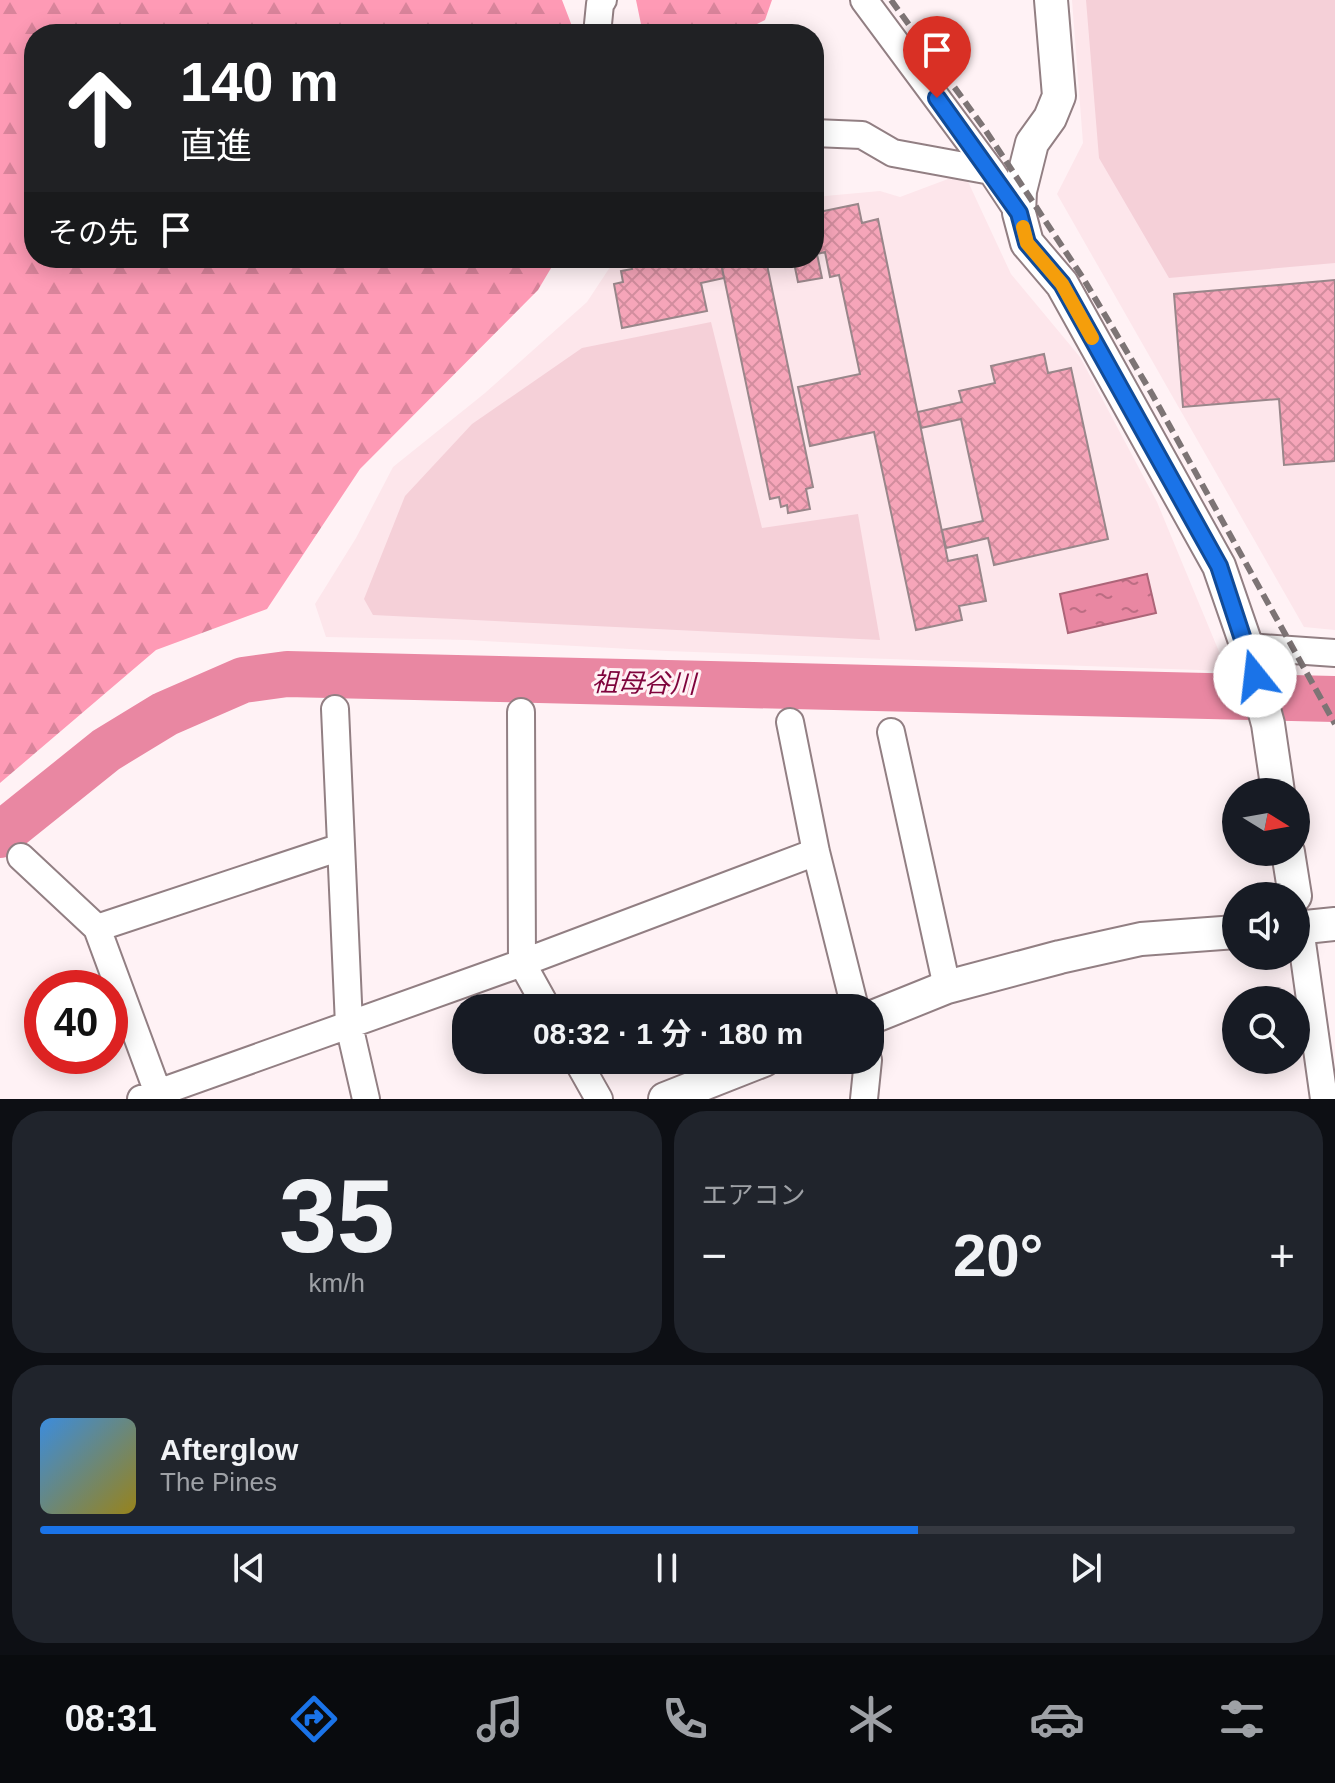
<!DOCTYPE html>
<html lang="ja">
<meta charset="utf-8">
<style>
:root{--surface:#171b24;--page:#20242c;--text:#f1f3f6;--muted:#9ea1a6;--line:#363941;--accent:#1a73e8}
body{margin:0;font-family:Helvetica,"Noto Sans JP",sans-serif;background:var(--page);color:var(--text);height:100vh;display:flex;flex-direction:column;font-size:30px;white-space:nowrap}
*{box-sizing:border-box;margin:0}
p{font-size:26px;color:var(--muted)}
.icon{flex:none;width:44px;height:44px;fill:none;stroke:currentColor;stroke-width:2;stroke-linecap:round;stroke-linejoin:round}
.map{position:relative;height:1099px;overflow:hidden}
.drawer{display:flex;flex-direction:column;gap:12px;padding:12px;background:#0d0f14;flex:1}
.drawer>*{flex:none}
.banner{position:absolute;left:24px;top:24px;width:800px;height:244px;border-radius:32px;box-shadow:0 4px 20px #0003;background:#202124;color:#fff;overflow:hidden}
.needle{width:52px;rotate:101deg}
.controls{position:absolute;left:1222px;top:778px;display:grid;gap:16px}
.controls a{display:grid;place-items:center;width:88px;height:88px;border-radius:50%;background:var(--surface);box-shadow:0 4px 20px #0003;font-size:40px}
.speed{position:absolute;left:24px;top:970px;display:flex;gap:16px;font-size:40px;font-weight:700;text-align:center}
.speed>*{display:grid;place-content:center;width:104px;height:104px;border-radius:50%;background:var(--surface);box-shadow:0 4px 20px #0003;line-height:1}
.speed .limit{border:12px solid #d22;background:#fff;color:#111}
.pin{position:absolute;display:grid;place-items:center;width:68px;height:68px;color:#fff;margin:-82px -34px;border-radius:50% 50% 50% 0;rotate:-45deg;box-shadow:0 0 8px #0007}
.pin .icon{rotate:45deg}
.me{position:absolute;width:88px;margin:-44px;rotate:344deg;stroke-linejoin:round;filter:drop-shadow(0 0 6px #0008)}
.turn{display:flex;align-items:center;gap:28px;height:168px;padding:0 24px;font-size:36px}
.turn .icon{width:104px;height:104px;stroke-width:2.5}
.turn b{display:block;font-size:56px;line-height:68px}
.then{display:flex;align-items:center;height:76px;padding:0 24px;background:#0003;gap:16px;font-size:30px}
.big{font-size:60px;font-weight:700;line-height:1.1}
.drawer .widget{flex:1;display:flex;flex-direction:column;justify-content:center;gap:12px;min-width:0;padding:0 28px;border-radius:32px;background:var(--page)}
.drawer .dial{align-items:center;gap:0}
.dial b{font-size:104px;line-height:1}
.song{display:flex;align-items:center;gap:24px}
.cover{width:96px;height:96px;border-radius:12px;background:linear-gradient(135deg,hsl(210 70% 55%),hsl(50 70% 35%))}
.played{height:8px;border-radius:4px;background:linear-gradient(90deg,var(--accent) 70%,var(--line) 70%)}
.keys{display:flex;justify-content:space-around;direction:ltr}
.heat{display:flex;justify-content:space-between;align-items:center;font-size:44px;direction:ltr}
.drawer .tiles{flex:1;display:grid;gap:12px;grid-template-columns:1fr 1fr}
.widget:last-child{grid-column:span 2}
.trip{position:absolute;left:452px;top:994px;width:432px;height:80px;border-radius:32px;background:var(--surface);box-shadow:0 4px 20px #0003;font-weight:700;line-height:80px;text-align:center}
.menu{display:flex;height:128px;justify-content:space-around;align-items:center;background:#090b0e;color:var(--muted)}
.menu .icon{width:56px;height:56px}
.menu .current{color:var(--accent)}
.menu b{font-size:36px;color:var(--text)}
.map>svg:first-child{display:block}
.built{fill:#fde6eb}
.forest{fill:url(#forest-firs)}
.pitch{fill:#f5d0d8}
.water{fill:url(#water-ripples);stroke:#ac6578;stroke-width:2}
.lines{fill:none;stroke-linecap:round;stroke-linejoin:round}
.river{stroke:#e987a2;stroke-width:46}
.building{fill:url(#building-cross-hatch);stroke:#99868a;stroke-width:2}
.minor-casing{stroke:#927f83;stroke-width:30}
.tertiary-casing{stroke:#927f83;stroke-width:36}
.minor{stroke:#fff;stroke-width:26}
.tertiary{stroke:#fff;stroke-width:32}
.rail{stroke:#7d7475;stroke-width:6;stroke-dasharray:12 6;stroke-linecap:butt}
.route-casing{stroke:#114b97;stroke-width:20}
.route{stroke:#1a73e8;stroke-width:14}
.slow{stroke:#f59e0b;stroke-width:14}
.labels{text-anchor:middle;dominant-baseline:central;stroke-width:6;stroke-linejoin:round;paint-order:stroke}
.water-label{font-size:26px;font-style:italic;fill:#7f033c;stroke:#fff2f5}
</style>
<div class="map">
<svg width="1335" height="1099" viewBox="0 0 1335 1099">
<defs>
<pattern id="forest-firs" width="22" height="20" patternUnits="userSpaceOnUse" patternTransform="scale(2)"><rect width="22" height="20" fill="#fe9ab5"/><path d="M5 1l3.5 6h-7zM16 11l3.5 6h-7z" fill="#d9849b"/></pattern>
<pattern id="water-ripples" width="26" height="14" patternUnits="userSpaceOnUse" patternTransform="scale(2)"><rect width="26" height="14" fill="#e987a2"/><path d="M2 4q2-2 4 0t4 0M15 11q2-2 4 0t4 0" fill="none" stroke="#bc6d83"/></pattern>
<pattern id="building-cross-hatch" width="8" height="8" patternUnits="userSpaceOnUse" patternTransform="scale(2)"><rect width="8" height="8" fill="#f6a5b9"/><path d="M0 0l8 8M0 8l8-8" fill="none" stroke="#d28d9e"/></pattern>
</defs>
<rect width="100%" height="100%" fill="#fff2f5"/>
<path class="built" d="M1072,0H1335V630L1304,627L1057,194L1083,143Z
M964,173L1011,274L1080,357L1157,502L1227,671L666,651L467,640L326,637L315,604L356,538L393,467L485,393L587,302L616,258H814V197L880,191L900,197Z"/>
<path class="forest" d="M0,0H562L575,34H34V258H557L538,290L360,469L267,609L156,650L0,783Z
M636,0H772L765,20L743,31L728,34H643Z"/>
<path class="pitch" d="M1086,0H1335V263L1169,278L1099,158Z
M711,322L762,528L858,514L880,640L373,615L364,599L405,496L472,424L582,348Z"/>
<path class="water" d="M1147,574L1156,613L1068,633L1060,594Z"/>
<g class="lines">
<path class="river" d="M0,835L106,750L165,714L243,680L287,674L1335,699"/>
</g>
<path class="building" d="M858,204L862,223L878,219L948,561L977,555L986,601L959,606L962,620L916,630L874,432L810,446L798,387L860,374L839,275L830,277L825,252L817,254L822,278L798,282L793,258H814V213Z
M630,258H696L698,267L721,263L724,278L701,283L707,311L622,328L614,284L623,282L621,271L632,269Z
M720,258H777L766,260L813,487L806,489L810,509L788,513L787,505L781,507L779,497L770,499Z
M1335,280V461L1284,465L1279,399L1183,407L1174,294Z
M1044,354L1048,373L1071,368L1108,539L994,565L988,538L946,548L942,530L983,521L961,419L921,428L918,412L962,402L959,391L995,383L991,366Z"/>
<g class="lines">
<g class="minor-casing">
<path id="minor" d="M864,0L991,171L1019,213
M597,34L600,4L603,0
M814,133L862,135L893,153L991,171
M1247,647L1335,653
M335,709L349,1025L366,1099
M521,712L522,963L547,1008
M790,722L816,852L855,1008
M891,732L947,987
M21,857L97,928L158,1093
M97,928L341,847
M1300,928L1324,1099
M577,1060L599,1099
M141,1099L522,963L816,852
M864,1099L868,1060"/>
</g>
<g class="tertiary-casing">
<path id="tertiary" d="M1051,0L1059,96L1050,118L1032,143L1020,191L1019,213L1027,243L1062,284L1219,566L1247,647L1268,724L1278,792
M1288,852L1295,896
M1296,928L1335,924
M870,1018L947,987L1060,957L1141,939L1236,932
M665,1099L764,1060"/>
</g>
<use href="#minor" class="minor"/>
<use href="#tertiary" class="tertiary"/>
<path class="rail" d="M891,0L984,128L1083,278L1152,394L1335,724"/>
</g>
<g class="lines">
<g class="route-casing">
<path id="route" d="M937,98L1019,213L1027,243L1062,284L1219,566L1255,676"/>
</g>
<use href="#route" class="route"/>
<path class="slow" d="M1023,227L1027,243L1062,284L1092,338"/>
</g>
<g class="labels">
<g class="water-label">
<text transform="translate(644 683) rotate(1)">祖母谷川</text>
</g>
</g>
</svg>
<div class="controls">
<a><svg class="needle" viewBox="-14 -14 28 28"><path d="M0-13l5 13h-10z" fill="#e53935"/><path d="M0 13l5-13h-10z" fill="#9ea1a6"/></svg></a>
<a><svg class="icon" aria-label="sound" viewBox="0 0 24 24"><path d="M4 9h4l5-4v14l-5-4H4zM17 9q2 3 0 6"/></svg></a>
<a><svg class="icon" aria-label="search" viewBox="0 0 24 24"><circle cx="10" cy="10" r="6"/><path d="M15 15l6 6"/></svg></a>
</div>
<div class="speed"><div class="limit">40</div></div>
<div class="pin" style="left:937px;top:98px;background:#d93025"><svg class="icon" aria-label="arrive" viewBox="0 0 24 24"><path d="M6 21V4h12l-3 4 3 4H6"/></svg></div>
<svg class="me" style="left:1255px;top:676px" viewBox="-20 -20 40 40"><circle r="19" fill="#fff"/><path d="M0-13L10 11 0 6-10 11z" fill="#1a73e8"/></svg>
<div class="trip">08:32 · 1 分 · 180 m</div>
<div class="banner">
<div class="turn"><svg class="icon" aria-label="ahead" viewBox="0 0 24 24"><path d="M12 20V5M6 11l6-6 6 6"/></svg><div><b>140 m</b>直進</div></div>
<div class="then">その先<svg class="icon" aria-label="arrive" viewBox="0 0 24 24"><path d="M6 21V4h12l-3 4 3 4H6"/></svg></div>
</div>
</div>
<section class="drawer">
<div class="tiles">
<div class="widget dial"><b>35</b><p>km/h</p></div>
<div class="widget"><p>エアコン</p>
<div class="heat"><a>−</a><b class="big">20°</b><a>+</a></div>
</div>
<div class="widget">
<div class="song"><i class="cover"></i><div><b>Afterglow</b><p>The Pines</p></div></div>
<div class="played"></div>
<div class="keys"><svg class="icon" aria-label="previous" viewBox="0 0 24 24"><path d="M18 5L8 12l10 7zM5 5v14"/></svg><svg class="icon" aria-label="pause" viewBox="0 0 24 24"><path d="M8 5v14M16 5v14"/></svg><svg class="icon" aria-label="next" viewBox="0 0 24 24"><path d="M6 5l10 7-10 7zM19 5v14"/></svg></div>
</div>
</div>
</section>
<nav class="menu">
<b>08:31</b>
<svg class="icon current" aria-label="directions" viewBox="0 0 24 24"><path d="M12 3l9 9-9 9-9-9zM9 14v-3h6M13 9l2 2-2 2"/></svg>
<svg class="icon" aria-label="music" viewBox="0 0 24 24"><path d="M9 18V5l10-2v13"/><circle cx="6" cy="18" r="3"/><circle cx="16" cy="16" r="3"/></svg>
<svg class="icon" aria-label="phone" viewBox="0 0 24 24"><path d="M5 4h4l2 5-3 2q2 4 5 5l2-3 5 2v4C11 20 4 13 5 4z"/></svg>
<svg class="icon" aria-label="climate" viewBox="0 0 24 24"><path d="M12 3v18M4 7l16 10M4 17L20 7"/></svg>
<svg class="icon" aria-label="car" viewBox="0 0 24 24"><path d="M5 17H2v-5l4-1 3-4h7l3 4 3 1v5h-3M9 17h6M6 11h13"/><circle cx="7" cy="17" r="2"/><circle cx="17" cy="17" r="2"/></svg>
<svg class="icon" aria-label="filters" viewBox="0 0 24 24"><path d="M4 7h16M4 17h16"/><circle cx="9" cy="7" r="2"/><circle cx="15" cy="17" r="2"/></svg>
</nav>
